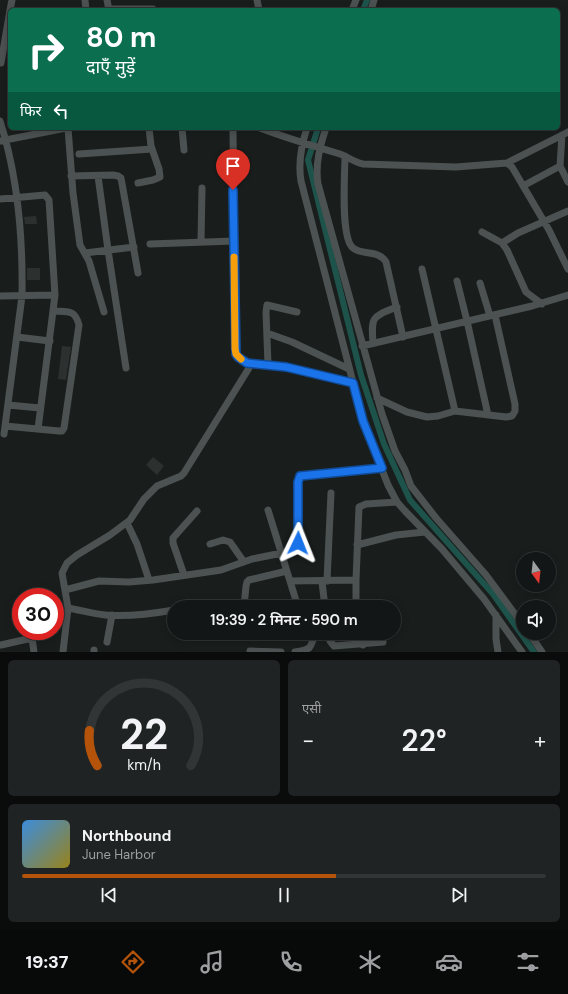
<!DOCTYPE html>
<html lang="hi">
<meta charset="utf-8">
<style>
:root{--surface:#131616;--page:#202323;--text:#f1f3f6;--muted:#9d9fa1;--line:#323535;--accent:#b45309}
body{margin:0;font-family:"DM Sans","Noto Sans Devanagari",sans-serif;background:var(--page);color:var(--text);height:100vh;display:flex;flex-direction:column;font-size:15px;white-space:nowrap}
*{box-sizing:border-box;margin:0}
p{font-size:13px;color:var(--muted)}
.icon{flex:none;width:22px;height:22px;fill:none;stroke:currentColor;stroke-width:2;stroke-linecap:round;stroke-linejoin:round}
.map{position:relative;height:652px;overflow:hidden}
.drawer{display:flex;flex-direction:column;gap:8px;padding:8px;background:#0a0c0c;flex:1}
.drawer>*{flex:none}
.banner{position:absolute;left:8px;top:8px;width:552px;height:122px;border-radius:6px;box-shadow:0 2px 10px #0003,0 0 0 1px var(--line);background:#0b6e4f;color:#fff;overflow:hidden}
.needle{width:26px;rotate:165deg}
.controls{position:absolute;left:516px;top:552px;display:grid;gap:8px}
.controls a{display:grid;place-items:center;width:40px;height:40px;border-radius:50%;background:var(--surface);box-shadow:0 2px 10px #0003,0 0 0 1px var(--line);font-size:20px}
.speed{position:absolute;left:12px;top:588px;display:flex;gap:8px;font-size:20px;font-weight:700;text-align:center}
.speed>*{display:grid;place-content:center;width:52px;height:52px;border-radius:50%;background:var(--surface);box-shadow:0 2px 10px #0003,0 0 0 1px var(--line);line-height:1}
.speed .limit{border:6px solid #d22;background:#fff;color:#111}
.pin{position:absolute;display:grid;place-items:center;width:34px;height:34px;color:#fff;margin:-41px -17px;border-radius:50% 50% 50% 0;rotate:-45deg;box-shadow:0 0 4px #0007}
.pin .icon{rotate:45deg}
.me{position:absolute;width:44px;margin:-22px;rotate:2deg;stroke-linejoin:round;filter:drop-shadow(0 0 3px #0008)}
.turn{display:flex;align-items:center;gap:14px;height:84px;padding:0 12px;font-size:18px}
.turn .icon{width:52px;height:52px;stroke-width:2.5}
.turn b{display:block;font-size:28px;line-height:34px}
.then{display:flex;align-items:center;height:38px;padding:0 12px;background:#0003;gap:8px;font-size:15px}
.big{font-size:30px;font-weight:600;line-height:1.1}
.drawer .tile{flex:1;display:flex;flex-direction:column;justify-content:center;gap:6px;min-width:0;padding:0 14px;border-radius:6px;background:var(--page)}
.drawer .dial{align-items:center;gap:0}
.dial svg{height:104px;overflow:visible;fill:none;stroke:var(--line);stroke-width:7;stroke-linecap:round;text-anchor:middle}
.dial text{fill:var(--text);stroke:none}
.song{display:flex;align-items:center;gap:12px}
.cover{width:48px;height:48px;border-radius:6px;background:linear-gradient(135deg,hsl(210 70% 55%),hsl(50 70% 35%))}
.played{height:4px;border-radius:2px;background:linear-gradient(90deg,var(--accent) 60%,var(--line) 60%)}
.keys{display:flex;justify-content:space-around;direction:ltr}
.heat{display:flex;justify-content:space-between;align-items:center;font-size:22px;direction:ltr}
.drawer .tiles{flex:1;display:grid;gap:8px;grid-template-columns:1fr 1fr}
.tile:last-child{grid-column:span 2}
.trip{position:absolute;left:167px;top:600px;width:234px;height:40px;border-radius:20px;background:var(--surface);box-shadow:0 2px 10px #0003,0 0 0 1px var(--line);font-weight:600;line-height:40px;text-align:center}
.dock{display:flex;height:64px;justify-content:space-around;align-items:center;background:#080909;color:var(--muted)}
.dock .icon{width:28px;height:28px}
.dock .active{color:var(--accent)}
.dock b{font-size:18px;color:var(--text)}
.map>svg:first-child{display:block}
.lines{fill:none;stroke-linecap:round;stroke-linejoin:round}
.canal{stroke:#1e534b;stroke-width:6}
.building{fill:#2c3130}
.minor{stroke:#4c5251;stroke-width:7}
.route-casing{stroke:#114b97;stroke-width:10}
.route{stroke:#1a73e8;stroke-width:7}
.slow{stroke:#f59e0b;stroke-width:7}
</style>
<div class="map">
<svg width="568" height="652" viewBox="0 0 568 652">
<rect width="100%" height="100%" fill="#191e1d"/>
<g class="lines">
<path class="canal" d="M363,10L367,0
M318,128L308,160L361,375L384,444L410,500L493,594L534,652"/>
</g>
<path class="building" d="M36,216L37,224H25L24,217Z
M27,268H40V280H27Z
M62,346L71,347L66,380L58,379Z
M153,457L164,466L157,475L146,465Z"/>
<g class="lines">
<path class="minor" d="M85,0L86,10
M107,0L109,10
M257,0L259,10
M109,9H153
M10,10L12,0
M352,10L356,0
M371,10L374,0
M1,63L10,10
M0,121C18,177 23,238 22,296L4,434
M68,128L73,193L80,245L89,261L104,312
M182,128L184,150
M260,128C286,138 313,146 340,154C348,157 354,162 363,164L456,167L507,163L512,167L549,230L568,269
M307,128C301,146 298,163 301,181L363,421L388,485L397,502L405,511L442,549L484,599L522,652
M326,128C320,146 315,164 318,184L382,414L395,451L405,470L411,486L436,518L486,575L523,625
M562,135L560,166L568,182
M0,141L66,128
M79,154L152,149
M345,156C345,173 340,238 353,248C363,256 378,249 386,262L403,337
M507,163L568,132
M71,176L113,175L118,176L121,178L138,273
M98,176L108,250L126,368
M138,183L153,180L160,177L159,169L151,146L149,128
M523,186L560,166
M0,199L45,195L49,200L55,295L38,429
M482,232L502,243L507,250L526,292L542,304
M201,242L202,188
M502,243L518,233L568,211
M150,244L234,241
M85,253L134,247
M422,269L455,411
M457,281L467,321L488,415
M480,283L490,316
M0,296L55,295
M267,333L292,342L349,369
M17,337L50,341
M373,343C371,316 372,317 397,307
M362,346L532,306L568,295
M247,363L286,367L353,383
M268,365L266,312L267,305L297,312
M377,398L407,412L427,417L438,416L455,411L506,417L512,416L515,411V404L495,315
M8,405L40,408
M5,426L59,431H62L64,428L79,325C75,309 68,312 53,311
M268,510L298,607
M127,523L137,544L149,580
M210,544L223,540L230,542L244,562
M357,545L396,535L425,532
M184,575L173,543V538L197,511
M290,581L356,580
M327,581L331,493
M322,582L325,607
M65,590L99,581L129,582L153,580L221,570L252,559L292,551L297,547L298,543V482L300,476L382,468
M192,607L209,604L211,607
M244,607L246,586L247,582L249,580L287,571
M356,607V580L359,507L366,504L397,502
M68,608C80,610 93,614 105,615C128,617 151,614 174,610
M496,615V639L498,652
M31,631L34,652
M329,633L330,641L334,646L383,642
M361,633L363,645
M529,633L542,652
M107,642L112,615
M1,645L32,638
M250,651L281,652
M63,652L68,608L62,573L67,563L77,555L110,535L130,520L144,499L157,486L181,476L184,473L249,368L247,363C240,359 236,357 235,349L233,128
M94,652V650
M295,652C311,650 311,648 315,633"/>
</g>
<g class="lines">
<g class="route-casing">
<path id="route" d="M233,190L236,354L238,357L247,363L286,367L353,383L363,421L382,468L300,476L298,482V543"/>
</g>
<use href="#route" class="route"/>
<path class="slow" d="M234,257L235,349L236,354L241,359"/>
</g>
</svg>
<div class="controls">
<a><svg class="needle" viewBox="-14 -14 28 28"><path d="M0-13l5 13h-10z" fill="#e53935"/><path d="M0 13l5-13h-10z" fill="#9d9fa1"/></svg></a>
<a><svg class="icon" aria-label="sound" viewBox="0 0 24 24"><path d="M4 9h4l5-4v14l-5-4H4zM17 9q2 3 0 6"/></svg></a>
</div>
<div class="speed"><div class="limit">30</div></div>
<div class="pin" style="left:233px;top:190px;background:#d93025"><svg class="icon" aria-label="arrive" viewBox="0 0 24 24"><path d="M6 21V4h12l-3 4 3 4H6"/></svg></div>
<svg class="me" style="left:298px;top:543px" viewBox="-20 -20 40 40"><path d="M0-17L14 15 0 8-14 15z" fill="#1a73e8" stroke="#fff" stroke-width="4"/></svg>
<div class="trip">19:39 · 2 मिनट · 590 m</div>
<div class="banner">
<div class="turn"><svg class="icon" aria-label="right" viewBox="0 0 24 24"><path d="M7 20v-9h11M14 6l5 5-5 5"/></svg><div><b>80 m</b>दाएँ मुड़ें</div></div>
<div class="then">फिर<svg class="icon" aria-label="left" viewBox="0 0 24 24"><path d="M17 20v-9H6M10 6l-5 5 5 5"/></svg></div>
</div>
</div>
<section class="drawer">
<div class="tiles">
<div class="tile dial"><svg viewBox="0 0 100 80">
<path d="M14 69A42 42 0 1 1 86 69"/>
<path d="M14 69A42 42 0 0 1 8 42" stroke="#b45309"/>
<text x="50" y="56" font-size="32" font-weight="700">22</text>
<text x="50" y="72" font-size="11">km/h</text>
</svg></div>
<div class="tile"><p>एसी</p>
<div class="heat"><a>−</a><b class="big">22°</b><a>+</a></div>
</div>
<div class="tile">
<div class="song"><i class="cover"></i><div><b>Northbound</b><p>June Harbor</p></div></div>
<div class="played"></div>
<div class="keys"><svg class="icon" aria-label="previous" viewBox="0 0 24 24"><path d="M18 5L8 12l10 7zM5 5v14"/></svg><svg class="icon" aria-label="pause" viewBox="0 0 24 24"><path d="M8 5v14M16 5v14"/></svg><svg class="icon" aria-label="next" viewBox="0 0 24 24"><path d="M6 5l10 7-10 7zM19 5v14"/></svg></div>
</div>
</div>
</section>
<nav class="dock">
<b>19:37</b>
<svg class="icon active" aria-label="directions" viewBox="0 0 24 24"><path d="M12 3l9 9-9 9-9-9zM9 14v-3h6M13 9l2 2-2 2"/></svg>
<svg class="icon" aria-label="music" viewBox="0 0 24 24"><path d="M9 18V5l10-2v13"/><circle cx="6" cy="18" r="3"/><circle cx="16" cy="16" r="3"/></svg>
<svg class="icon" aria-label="phone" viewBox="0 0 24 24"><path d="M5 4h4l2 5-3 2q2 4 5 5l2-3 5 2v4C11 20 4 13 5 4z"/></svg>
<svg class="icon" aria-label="climate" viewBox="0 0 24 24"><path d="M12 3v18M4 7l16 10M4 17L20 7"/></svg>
<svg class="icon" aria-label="car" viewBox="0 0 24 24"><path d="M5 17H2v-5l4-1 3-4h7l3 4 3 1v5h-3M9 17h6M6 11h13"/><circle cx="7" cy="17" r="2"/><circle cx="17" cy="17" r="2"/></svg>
<svg class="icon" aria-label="filters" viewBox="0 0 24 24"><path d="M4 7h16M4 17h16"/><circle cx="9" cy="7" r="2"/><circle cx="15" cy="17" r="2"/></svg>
</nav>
